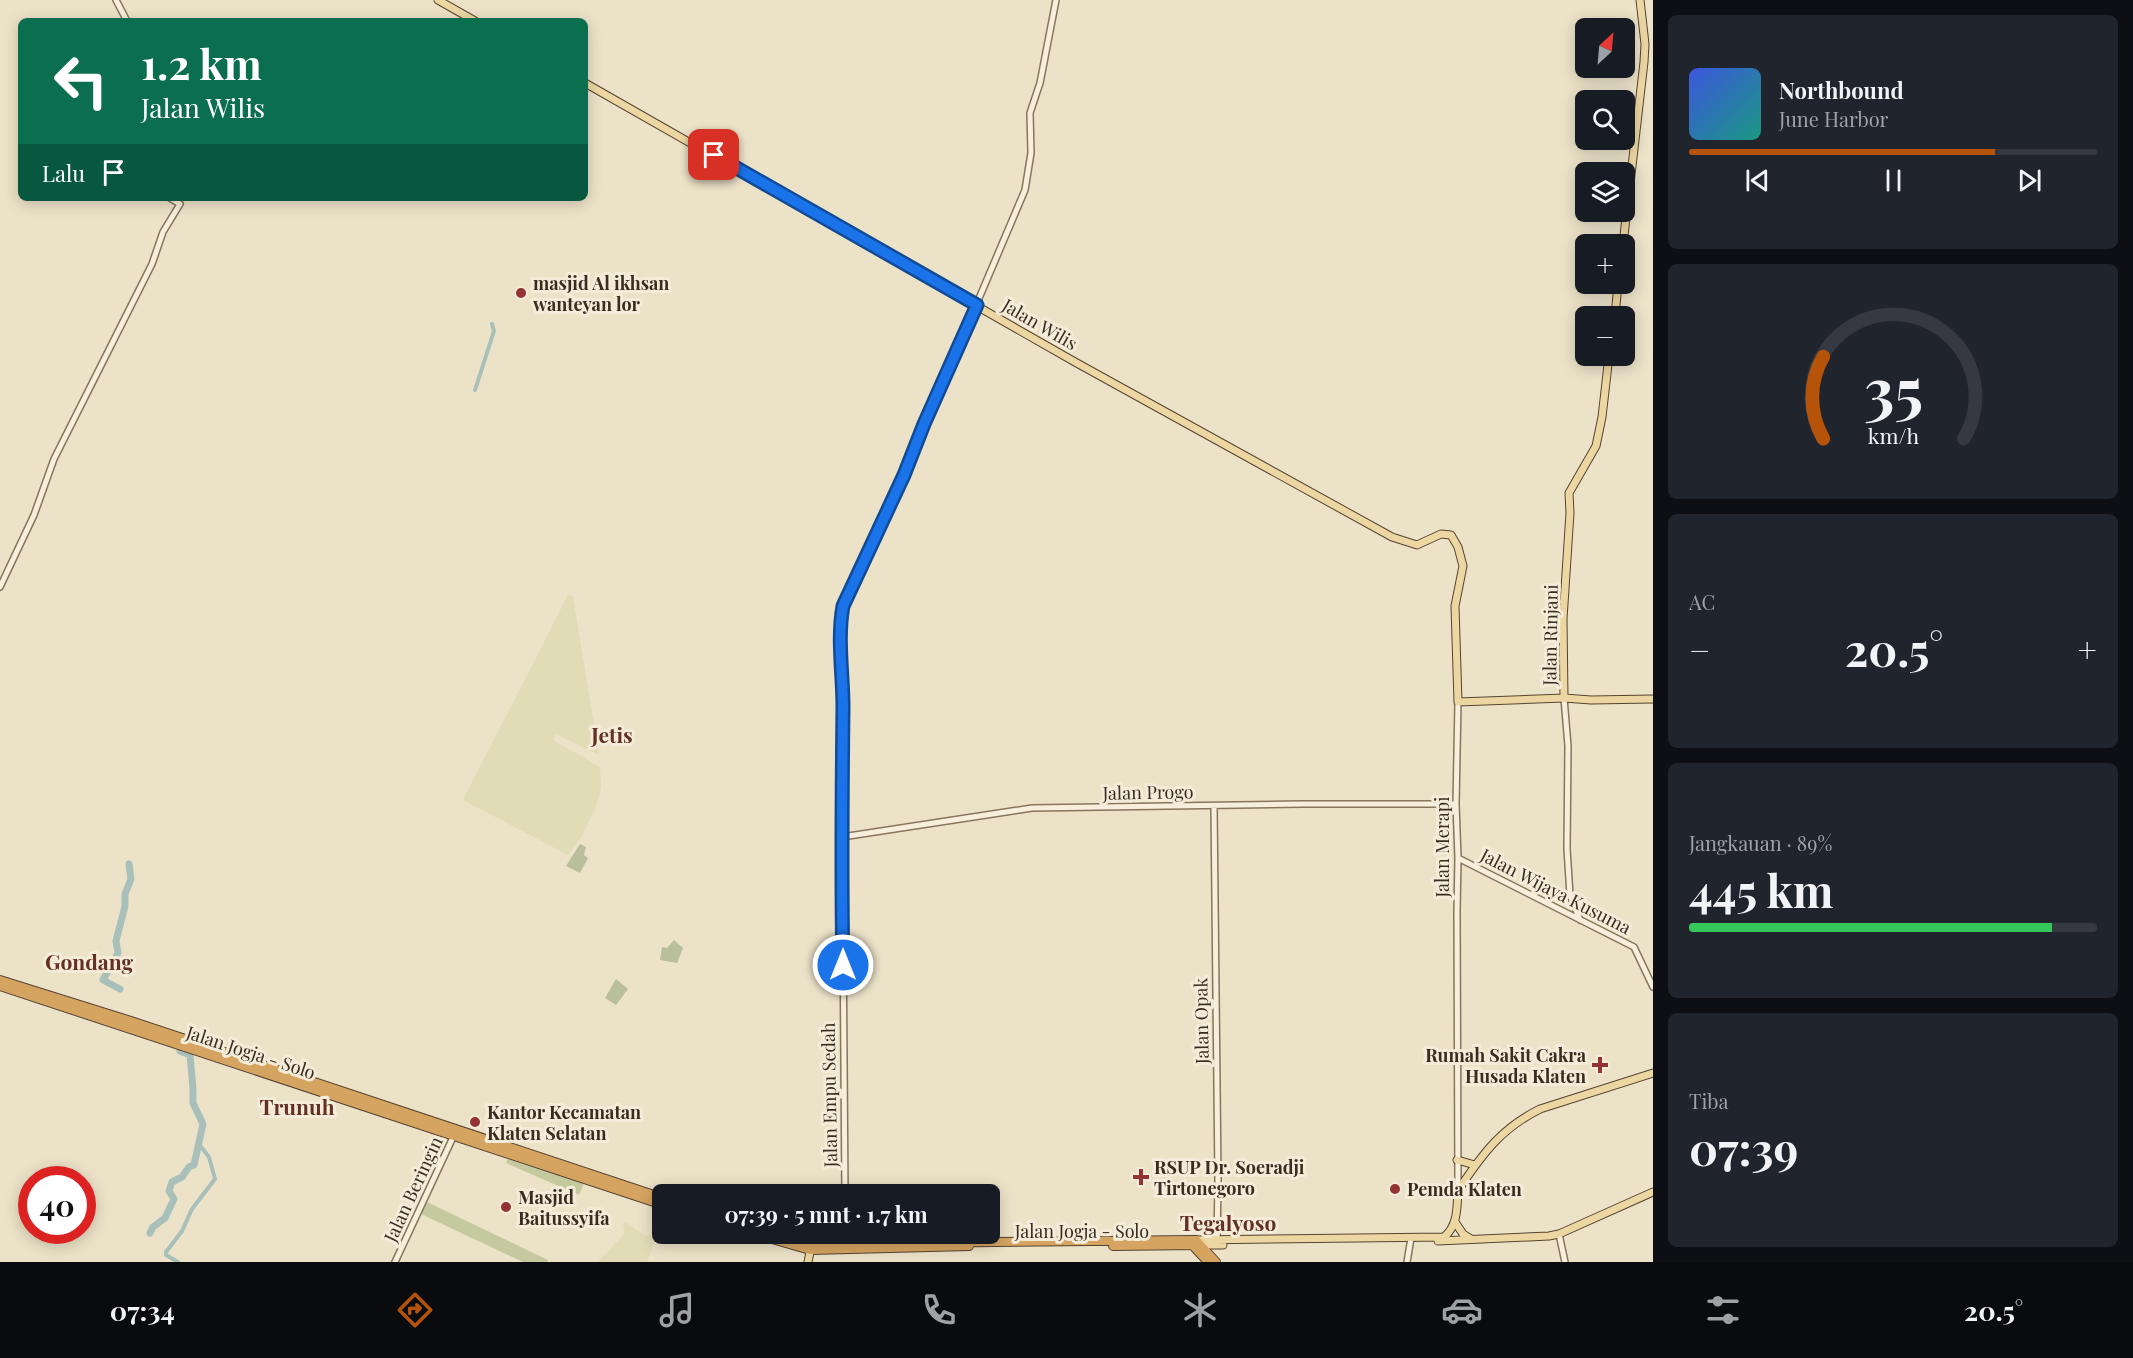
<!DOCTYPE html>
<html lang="id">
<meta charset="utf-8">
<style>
:root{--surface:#171b24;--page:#20242c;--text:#f1f3f6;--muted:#9ea1a6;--line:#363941;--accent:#b45309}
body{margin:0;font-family:"Playfair Display",serif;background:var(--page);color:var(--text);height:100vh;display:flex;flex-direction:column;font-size:22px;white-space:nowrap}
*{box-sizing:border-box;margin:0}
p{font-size:20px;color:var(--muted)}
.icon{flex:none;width:33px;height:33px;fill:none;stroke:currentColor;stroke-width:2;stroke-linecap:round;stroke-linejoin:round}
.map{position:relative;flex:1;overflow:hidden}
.drawer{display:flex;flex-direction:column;gap:15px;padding:15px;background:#0d0f14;width:480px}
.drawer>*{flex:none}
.top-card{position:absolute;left:18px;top:18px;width:570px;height:183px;border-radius:9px;box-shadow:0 3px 15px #0003;background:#0b6e4f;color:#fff;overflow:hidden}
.needle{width:39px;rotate:26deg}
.controls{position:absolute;left:1575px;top:18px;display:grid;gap:12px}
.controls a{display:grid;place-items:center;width:60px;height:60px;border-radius:9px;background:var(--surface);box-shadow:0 3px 15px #0003;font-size:30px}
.speed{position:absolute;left:18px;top:1166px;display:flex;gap:12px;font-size:30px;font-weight:700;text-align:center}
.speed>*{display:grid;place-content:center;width:78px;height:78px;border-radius:50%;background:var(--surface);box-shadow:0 3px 15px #0003;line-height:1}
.speed .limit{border:9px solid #d22;background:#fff;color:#111}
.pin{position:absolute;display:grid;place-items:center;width:51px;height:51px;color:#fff;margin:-26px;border-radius:12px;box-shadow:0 3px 9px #0006}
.me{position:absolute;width:66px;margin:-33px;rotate:0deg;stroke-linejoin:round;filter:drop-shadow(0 0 4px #0008)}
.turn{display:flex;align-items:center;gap:21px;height:126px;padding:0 24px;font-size:27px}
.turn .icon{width:78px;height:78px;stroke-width:2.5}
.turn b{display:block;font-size:42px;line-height:51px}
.then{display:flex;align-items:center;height:57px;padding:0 24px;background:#0003;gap:12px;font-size:22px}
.big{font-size:45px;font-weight:700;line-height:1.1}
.drawer .card{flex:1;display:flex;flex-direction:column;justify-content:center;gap:9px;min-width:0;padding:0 21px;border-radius:9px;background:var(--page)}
.drawer .dial{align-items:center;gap:0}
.dial svg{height:156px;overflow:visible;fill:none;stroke:var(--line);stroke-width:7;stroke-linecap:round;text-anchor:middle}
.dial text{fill:var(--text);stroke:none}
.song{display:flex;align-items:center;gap:18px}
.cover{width:72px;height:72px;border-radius:9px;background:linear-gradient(135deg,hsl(230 70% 55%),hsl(170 70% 35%))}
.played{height:6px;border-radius:3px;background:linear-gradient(90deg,var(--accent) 75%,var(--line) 75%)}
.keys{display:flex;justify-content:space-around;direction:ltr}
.heat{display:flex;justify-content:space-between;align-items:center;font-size:33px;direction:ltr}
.charge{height:9px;border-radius:4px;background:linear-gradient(90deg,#34c759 89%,var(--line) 0)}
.trip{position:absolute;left:652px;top:1184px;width:348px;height:60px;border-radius:9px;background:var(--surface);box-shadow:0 3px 15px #0003;font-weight:700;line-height:60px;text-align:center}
.dock{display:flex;height:96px;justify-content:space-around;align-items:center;background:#090b0e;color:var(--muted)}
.dock .icon{width:42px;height:42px}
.dock .current{color:var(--accent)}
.dock b{font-size:27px;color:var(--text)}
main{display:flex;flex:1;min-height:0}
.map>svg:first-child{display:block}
.farmland{fill:#e1dbb6}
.green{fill:#c4ca9d}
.cemetery{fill:#babf9b}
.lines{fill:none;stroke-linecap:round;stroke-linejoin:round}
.canal{stroke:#a9c0ba;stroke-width:4}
.river{stroke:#a9c0ba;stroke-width:7}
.minor-casing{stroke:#87755e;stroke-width:8}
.major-casing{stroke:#564332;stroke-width:9}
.highway-casing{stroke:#564332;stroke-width:10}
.minor{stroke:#f7efdb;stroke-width:5}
.major{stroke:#ecd7a3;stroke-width:7}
.highway{stroke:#d5a460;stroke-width:8}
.route-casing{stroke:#114b97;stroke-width:15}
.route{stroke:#1a73e8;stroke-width:10}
.poi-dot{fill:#933332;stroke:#f4ecd8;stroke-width:2}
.labels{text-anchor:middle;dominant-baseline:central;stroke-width:6;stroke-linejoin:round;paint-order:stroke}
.poi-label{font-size:18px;font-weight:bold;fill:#392d21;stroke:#f4ecd8;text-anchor:start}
.street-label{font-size:18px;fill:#392d21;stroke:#f4ecd8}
.quarter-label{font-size:21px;font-weight:bold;fill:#633123;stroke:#f4ecd8}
</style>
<main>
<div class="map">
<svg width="1653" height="1262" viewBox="0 0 1653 1262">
<rect width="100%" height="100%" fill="#ece2c8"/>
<path class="farmland" d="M568,595L573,596L599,755L556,734L553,740L600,767L601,788L595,809L582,836L568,855L463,800Z
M625,1222L643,1234L654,1237L653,1246L647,1262H598L625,1233L623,1226Z"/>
<path class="green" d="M508,1159L584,1183L579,1195L506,1163Z
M427,1202L548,1260L547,1262H523L421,1214Z"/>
<path class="cemetery" d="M580,844L586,847L584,855L588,858L580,873L566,866Z
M674,940L683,948L677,963L660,960L662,947L667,948Z
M616,979L628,989L616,1005L605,998Z"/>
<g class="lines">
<path class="canal" d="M475,390L494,331L492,324
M178,1262L166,1255V1252L182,1231L192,1209L215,1179L209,1157L198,1143"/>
<path class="river" d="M120,989L103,980L118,953L116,941L125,906V894L131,879L129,864
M150,1233L153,1227L165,1218L174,1199L169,1191L172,1182L182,1177L189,1167L194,1165L203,1124L193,1103V1089L190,1055L180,1051"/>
<g class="minor-casing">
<path id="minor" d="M116,0L127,21
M0,587L34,515L54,459L152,264L163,232L180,204L170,198
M1564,698L1568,746L1567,849L1570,895L1580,920
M1458,702L1456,804L1458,858L1457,911L1458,1189
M1214,806L1218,1180L1217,1243
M842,837L1032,808L1302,804H1456
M1458,858L1634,947L1653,987
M845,1194L843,930L840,885L843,708L841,616L852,584L904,475L1025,190L1031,153L1030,113L1040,83L1056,0
M846,1233L847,1246
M1559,1234L1565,1262
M395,1262L455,1133
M1407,1262L1411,1238"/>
</g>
<g class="major-casing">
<path id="major" d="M438,0L475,21
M585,83L1075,362L1392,537L1417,545L1441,534L1451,535L1458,547L1463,566L1455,606L1458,702L1564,698L1591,700L1653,699
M1623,244L1644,62L1645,44L1640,0
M1615,316L1618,284
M1564,698L1563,619L1570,513L1569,493L1596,446L1602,417L1609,356
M1457,1160L1475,1165
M1455,1222L1463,1234L1471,1239
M1196,1240L1444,1237C1458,1226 1457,1207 1458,1190L1461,1186C1484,1152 1502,1128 1540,1109L1653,1073
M1438,1241L1549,1236L1559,1234L1653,1192
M1199,1245H1223
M808,1262L811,1247"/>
</g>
<g class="highway-casing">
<path id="highway" d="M0,980L131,1021L663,1198
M0,986L663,1205
M751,1233L810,1250L969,1246
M775,1233L811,1244L1196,1240L1216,1262
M1113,1246L1197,1245
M1195,1248L1208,1262"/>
</g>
<use href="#minor" class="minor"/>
<use href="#major" class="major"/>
<use href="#highway" class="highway"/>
</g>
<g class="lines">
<g class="route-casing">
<path id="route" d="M714,155L977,305L924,424L904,475L843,606C837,639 843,674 843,707C842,793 841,879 843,965"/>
</g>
<use href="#route" class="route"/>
</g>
<g class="poi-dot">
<circle cx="521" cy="293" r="6"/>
<path d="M1597 1056h6v6h6v6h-6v6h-6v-6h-6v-6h6z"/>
<circle cx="475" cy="1122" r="6"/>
<path d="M1138 1168h6v6h6v6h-6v6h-6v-6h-6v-6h6z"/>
<circle cx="1395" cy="1189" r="6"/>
<circle cx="506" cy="1207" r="6"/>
</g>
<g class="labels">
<g class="poi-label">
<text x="533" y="283">masjid Al ikhsan<tspan x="533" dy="21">wanteyan lor</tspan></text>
<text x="1586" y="1055" text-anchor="end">Rumah Sakit Cakra<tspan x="1586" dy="21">Husada Klaten</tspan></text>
<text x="487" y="1112">Kantor Kecamatan<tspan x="487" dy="21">Klaten Selatan</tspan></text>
<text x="1154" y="1167">RSUP Dr. Soeradji<tspan x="1154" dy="21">Tirtonegoro</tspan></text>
<text x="1407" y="1189">Pemda Klaten</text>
<text x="518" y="1197">Masjid<tspan x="518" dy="21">Baitussyifa</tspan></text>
</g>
<g class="street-label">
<text transform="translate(1040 324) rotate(30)">Jalan Wilis</text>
<text transform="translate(1550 635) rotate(-89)">Jalan Rinjani</text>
<text transform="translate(1148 792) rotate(-1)">Jalan Progo</text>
<text transform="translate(1442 847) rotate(-90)">Jalan Merapi</text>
<text transform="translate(1556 891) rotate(27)">Jalan Wijaya Kusuma</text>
<text transform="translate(1201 1021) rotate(-91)">Jalan Opak</text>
<text transform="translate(251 1052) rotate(18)">Jalan Jogja - Solo</text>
<text transform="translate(829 1095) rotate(-91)">Jalan Empu Sedah</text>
<text transform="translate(413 1189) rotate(-65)">Jalan Beringin</text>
<text x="1082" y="1231">Jalan Jogja - Solo</text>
</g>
<g class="quarter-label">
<text x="612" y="734">Jetis</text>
<text x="89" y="961">Gondang</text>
<text x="297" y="1106">Trunuh</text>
<text x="1228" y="1222">Tegalyoso</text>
</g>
</g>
</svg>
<div class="controls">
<a><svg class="needle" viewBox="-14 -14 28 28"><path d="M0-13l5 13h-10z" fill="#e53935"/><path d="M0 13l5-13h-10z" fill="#9ea1a6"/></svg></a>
<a><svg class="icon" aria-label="search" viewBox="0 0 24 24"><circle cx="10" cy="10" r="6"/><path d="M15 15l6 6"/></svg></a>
<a><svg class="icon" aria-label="layers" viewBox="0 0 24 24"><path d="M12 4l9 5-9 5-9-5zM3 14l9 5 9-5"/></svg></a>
<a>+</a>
<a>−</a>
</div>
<div class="speed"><div class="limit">40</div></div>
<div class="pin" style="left:714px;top:155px;background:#d93025"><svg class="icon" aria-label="arrive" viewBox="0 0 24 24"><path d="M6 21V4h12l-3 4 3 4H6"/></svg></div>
<svg class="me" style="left:843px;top:965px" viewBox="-20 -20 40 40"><circle r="17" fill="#1a73e8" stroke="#fff" stroke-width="3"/><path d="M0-11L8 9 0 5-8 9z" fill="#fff"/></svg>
<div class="trip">07:39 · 5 mnt · 1.7 km</div>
<div class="top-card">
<div class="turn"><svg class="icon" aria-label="left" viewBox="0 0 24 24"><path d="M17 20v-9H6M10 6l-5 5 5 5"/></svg><div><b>1.2 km</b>Jalan Wilis</div></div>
<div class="then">Lalu<svg class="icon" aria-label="arrive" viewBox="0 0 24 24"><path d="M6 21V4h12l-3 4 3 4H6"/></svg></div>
</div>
</div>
<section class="drawer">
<div class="card">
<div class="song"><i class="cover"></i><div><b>Northbound</b><p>June Harbor</p></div></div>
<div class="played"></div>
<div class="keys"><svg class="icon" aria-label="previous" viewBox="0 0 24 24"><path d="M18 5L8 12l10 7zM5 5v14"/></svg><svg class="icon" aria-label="pause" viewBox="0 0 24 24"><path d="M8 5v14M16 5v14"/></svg><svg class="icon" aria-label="next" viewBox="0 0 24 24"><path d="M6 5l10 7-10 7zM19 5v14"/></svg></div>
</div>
<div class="card dial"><svg viewBox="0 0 100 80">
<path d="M14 69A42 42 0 1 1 86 69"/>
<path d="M14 69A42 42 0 0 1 14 27" stroke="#b45309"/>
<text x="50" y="56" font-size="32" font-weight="700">35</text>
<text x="50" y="72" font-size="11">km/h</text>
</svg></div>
<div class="card"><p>AC</p>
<div class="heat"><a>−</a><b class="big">20.5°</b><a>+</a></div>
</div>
<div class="card"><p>Jangkauan · 89%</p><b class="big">445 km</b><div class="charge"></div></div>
<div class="card"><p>Tiba</p><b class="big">07:39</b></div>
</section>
</main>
<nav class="dock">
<b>07:34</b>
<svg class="icon current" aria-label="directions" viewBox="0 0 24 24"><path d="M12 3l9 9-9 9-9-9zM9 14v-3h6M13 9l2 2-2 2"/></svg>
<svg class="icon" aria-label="music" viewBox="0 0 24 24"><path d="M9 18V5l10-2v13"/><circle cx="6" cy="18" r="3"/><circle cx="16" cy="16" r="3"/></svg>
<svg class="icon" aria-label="phone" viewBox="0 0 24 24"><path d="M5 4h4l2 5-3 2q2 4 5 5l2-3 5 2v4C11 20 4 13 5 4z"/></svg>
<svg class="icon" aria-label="climate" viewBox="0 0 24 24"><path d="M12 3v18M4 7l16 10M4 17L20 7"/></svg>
<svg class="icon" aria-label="car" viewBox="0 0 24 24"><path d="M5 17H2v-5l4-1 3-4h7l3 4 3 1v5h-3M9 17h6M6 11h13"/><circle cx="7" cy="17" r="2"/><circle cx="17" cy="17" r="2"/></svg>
<svg class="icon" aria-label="filters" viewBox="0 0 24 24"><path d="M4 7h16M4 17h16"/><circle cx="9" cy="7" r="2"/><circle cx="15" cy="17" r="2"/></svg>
<b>20.5°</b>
</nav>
